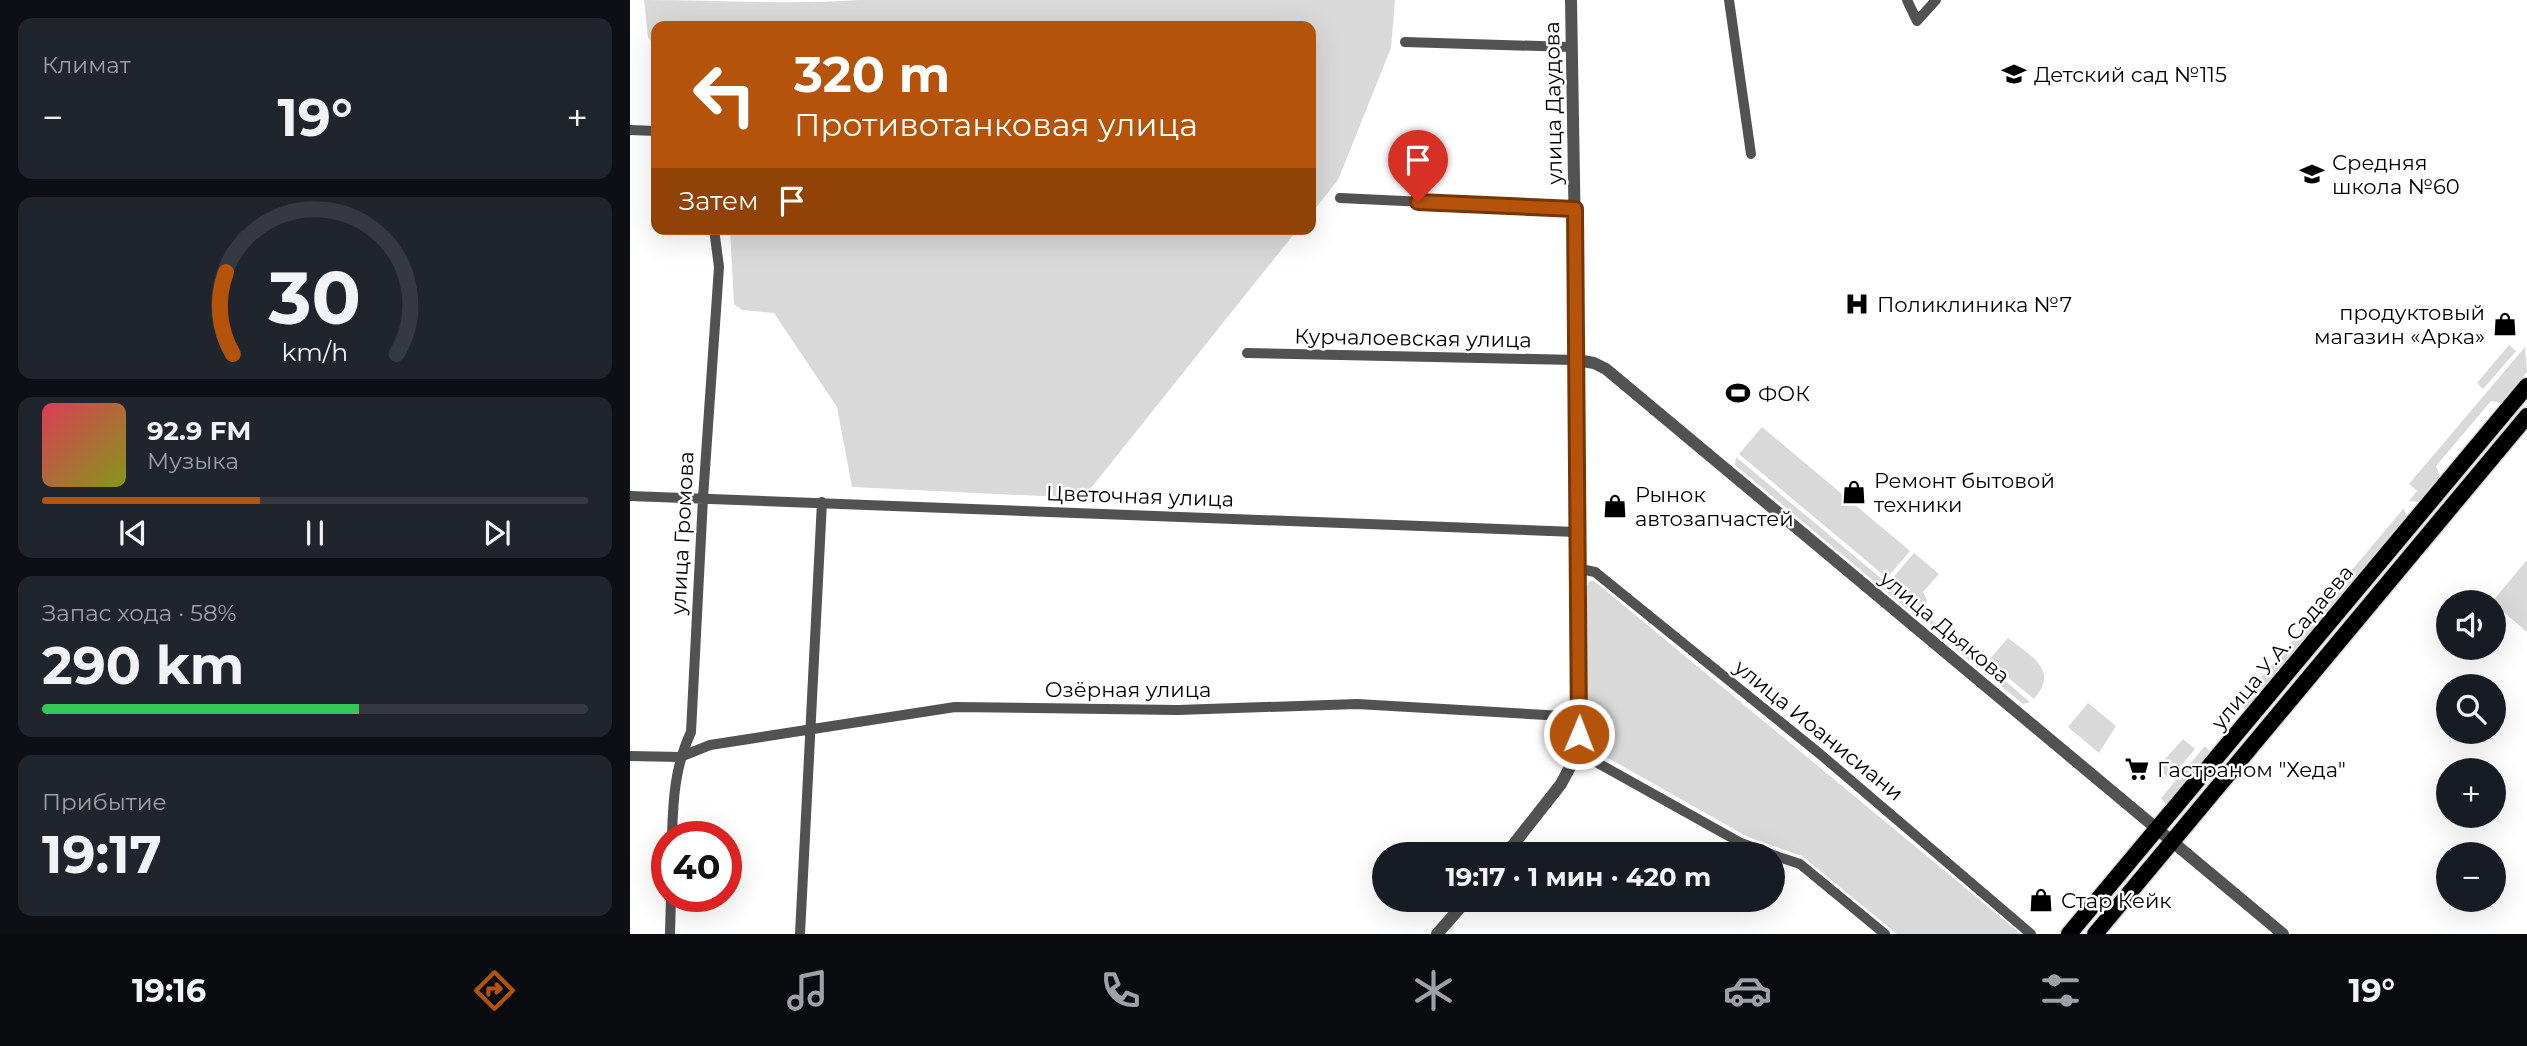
<!DOCTYPE html>
<html lang="ru">
<meta charset="utf-8">
<style>
:root{--surface:#171b24;--page:#20242c;--text:#f1f3f6;--muted:#9ea1a6;--line:#363941;--accent:#b45309}
body{margin:0;font-family:Montserrat,sans-serif;background:var(--page);color:var(--text);height:100vh;display:flex;flex-direction:column;font-size:26px;white-space:nowrap}
*{box-sizing:border-box;margin:0}
p{font-size:23px;color:var(--muted)}
.icon{flex:none;width:38px;height:38px;fill:none;stroke:currentColor;stroke-width:2;stroke-linecap:round;stroke-linejoin:round}
.map{position:relative;flex:1;overflow:hidden}
.panel{display:flex;flex-direction:column;gap:18px;padding:18px;background:#0d0f14;width:630px}
.panel>*{flex:none}
.guide{position:absolute;left:21px;top:21px;width:665px;height:214px;border-radius:14px;box-shadow:0 7px 28px #0002;background:#b45309;color:#fff;overflow:hidden}
.fabs{position:absolute;left:1806px;top:590px;display:grid;gap:14px}
.fabs a{display:grid;place-items:center;width:70px;height:70px;border-radius:50%;background:var(--surface);box-shadow:0 7px 28px #0002;font-size:35px}
.speed{position:absolute;left:21px;top:821px;display:flex;gap:14px;font-size:35px;font-weight:700;text-align:center}
.speed>*{display:grid;place-content:center;width:91px;height:91px;border-radius:50%;background:var(--surface);box-shadow:0 7px 28px #0002;line-height:1}
.speed .limit{border:10px solid #d22;background:#fff;color:#111}
.pin{position:absolute;display:grid;place-items:center;width:60px;height:60px;color:#fff;margin:-72px -30px;border-radius:50% 50% 50% 0;rotate:-45deg;box-shadow:0 0 7px #0007}
.pin .icon{rotate:45deg}
.me{position:absolute;width:77px;margin:-38px;rotate:1deg;stroke-linejoin:round;filter:drop-shadow(0 0 5px #0008)}
.turn{display:flex;align-items:center;gap:24px;height:147px;padding:0 28px;font-size:32px}
.turn .icon{width:91px;height:91px;stroke-width:2.5}
.turn b{display:block;font-size:49px;line-height:60px}
.then{display:flex;align-items:center;height:66px;padding:0 28px;background:#0003;gap:14px;font-size:26px}
.big{font-size:52px;font-weight:700;line-height:1.1}
.panel .widget{flex:1;display:flex;flex-direction:column;justify-content:center;gap:10px;min-width:0;padding:0 24px;border-radius:14px;background:var(--page)}
.panel .dial{align-items:center;gap:0}
.dial svg{height:182px;overflow:visible;fill:none;stroke:var(--line);stroke-width:7;stroke-linecap:round;text-anchor:middle}
.dial text{fill:var(--text);stroke:none}
.song{display:flex;align-items:center;gap:21px}
.cover{width:84px;height:84px;border-radius:10px;background:linear-gradient(135deg,hsl(350 70% 55%),hsl(70 70% 35%))}
.played{height:7px;border-radius:4px;background:linear-gradient(90deg,var(--accent) 40%,var(--line) 40%)}
.keys{display:flex;justify-content:space-around;direction:ltr}
.heat{display:flex;justify-content:space-between;align-items:center;font-size:38px;direction:ltr}
.charge{height:10px;border-radius:5px;background:linear-gradient(90deg,#34c759 58%,var(--line) 0)}
.trip{position:absolute;left:742px;top:842px;width:413px;height:70px;border-radius:35px;background:var(--surface);box-shadow:0 7px 28px #0002;font-weight:700;line-height:70px;text-align:center}
.dock{display:flex;height:112px;justify-content:space-around;align-items:center;background:#090b0e;color:var(--muted)}
.dock .icon{width:49px;height:49px}
.dock .on{color:var(--accent)}
.dock b{font-size:32px;color:var(--text)}
main{display:flex;flex:1;min-height:0}
.map>svg:first-child{display:block}
.green{fill:#d9d9d9}
.lines{fill:none;stroke-linecap:round;stroke-linejoin:round}
.primary-casing{stroke:#dbdbdb;stroke-width:19}
.minor{stroke:#525252;stroke-width:10}
.tertiary{stroke:#525252;stroke-width:12}
.primary{stroke:#000;stroke-width:16}
.route-casing{stroke:#753606;stroke-width:18}
.route{stroke:#b45309;stroke-width:12}
.labels{text-anchor:middle;dominant-baseline:central;stroke-width:5;stroke-linejoin:round;paint-order:stroke}
.poi-label{font-size:21px;fill:#000;stroke:#fff;text-anchor:start}
.street-label{font-size:21px;fill:#000;stroke:#fff}
</style>
<main>
<section class="panel">
<div class="widget"><p>Климат</p>
<div class="heat"><a>−</a><b class="big">19°</b><a>+</a></div>
</div>
<div class="widget dial"><svg viewBox="0 0 100 80">
<path d="M14 69A42 42 0 1 1 86 69"/>
<path d="M14 69A42 42 0 0 1 11 33" stroke="#b45309"/>
<text x="50" y="56" font-size="32" font-weight="700">30</text>
<text x="50" y="72" font-size="11">km/h</text>
</svg></div>
<div class="widget">
<div class="song"><i class="cover"></i><div><b>92.9 FM</b><p>Музыка</p></div></div>
<div class="played"></div>
<div class="keys"><svg class="icon" aria-label="previous" viewBox="0 0 24 24"><path d="M18 5L8 12l10 7zM5 5v14"/></svg><svg class="icon" aria-label="pause" viewBox="0 0 24 24"><path d="M8 5v14M16 5v14"/></svg><svg class="icon" aria-label="next" viewBox="0 0 24 24"><path d="M6 5l10 7-10 7zM19 5v14"/></svg></div>
</div>
<div class="widget"><p>Запас хода · 58%</p><b class="big">290 km</b><div class="charge"></div></div>
<div class="widget"><p>Прибытие</p><b class="big">19:17</b></div>
</section>
<div class="map">
<svg width="1897" height="934" viewBox="0 0 1897 934">
<rect width="100%" height="100%" fill="#fff"/>
<path class="green" d="M14,0C85,0 158,5 229,0H765L761,48L708,180L681,214V26H26V48L18,37Z
M100,229H668L453,498L222,487L207,407L144,313L112,310L104,304Z
M1879,345L1886,351L1853,389L1847,383Z
M1895,347L1897,372L1871,403L1861,401L1806,466L1810,476L1789,502L1779,501L1787,491L1779,484Z
M1132,427L1280,551L1257,578L1109,454Z
M1106,457L1290,611L1277,609L1105,465Z
M1774,508L1776,517L1616,709L1609,704Z
M1284,553L1309,574L1293,592L1297,600L1293,608L1260,581Z
M1897,560V632L1862,602Z
M960,581H964L1391,934H1267L1172,856L1118,837L957,746L955,588Z
M1299,618L1341,653L1343,661L1338,660L1301,628Z
M1378,638C1400,656 1430,669 1404,699L1358,661Z
M1355,664L1400,702L1393,704L1352,670Z
M1458,703L1486,726L1469,753L1438,727Z
M1553,739L1565,749L1540,779L1527,768Z
M1575,746L1581,752L1536,805L1531,798Z"/>
<g class="lines">
<g class="primary-casing">
<path id="primary" d="M1439,934L1897,386
M1465,934L1897,416"/>
</g>
<path class="minor" d="M1099,0L1121,154
M1277,0L1287,21L1306,0
M775,42L941,47
M0,130L26,131
M710,198L945,209
M617,353L947,360
M0,496L946,532
M946,568L965,572L1190,754L1401,934
M948,752L1111,843L1141,854
M0,756L50,757L80,745L325,707L548,710L727,704L951,717
M42,836C43,799 45,766 61,732L73,498L89,267L84,229
M1143,855L1170,864L1255,934
M40,934L41,896
M170,934L192,502"/>
<path class="tertiary" d="M947,360L964,363L976,369L1653,934
M876,854L931,784L948,752L951,717L946,532L947,360L941,0
M807,934L837,900"/>
<use href="#primary" class="primary"/>
</g>
<g class="lines">
<g class="route-casing">
<path id="route" d="M788,202L945,209L949,734"/>
</g>
<use href="#route" class="route"/>
</g>
<defs>
<g id="school-bare" transform="scale(1.89)"><path d="M0-5L7-2L0 1L-7-2ZM-4 1L0 2.5L4 1V4Q0 6-4 4Z" fill="#000" stroke="#fff" stroke-width="2.5" paint-order="stroke"/></g>
<g id="hospital-bare" transform="scale(1.89)"><path d="M-5-5h3v3.5h4V-5h3V5h-3V1.5h-4V5h-3Z" fill="#000" stroke="#fff" stroke-width="2.5" paint-order="stroke"/></g>
<g id="shop-bare" transform="scale(1.89)"><path d="M-5-2.5h2.3a2.7 3.5 0 0 1 5.4 0H5L5.5 6h-11ZM-1.5-2.5h3a1.5 2.3 0 0 0-3 0Z" fill="#000" stroke="#fff" stroke-width="2.5" paint-order="stroke"/></g>
<g id="stadium-bare" transform="scale(1.89)"><path d="M0-5a6.5 5 0 1 0 0 10a6.5 5 0 1 0 0-10ZM-3.5-1.8h7v3.6h-7Z" fill="#000" stroke="#fff" stroke-width="2.5" paint-order="stroke"/></g>
<g id="supermarket-bare" transform="scale(1.89)"><path d="M-6-5.5h2.5l.6 2H6L4.5 2H-2.5L-4.4-4H-6ZM-1.5 3.2a1.3 1.3 0 1 0 .1 0ZM3 3.2a1.3 1.3 0 1 0 .1 0Z" fill="#000" stroke="#fff" stroke-width="2.5" paint-order="stroke"/></g>
</defs>
<g fill-rule="evenodd">
<use href="#school-bare" x="1384" y="74"/>
<use href="#school-bare" x="1682" y="174"/>
<use href="#hospital-bare" x="1227" y="304"/>
<use href="#shop-bare" x="1875" y="324"/>
<use href="#stadium-bare" x="1108" y="393"/>
<use href="#shop-bare" x="1224" y="492"/>
<use href="#shop-bare" x="985" y="506"/>
<use href="#supermarket-bare" x="1507" y="769"/>
<use href="#shop-bare" x="1411" y="900"/>
</g>
<g class="labels">
<g class="poi-label">
<text x="1404" y="74">Детский сад №115</text>
<text x="1702" y="162">Средняя<tspan x="1702" dy="24">школа №60</tspan></text>
<text x="1247" y="304">Поликлиника №7</text>
<text x="1855" y="312" text-anchor="end">продуктовый<tspan x="1855" dy="24">магазин «Арка»</tspan></text>
<text x="1128" y="393">ФОК</text>
<text x="1244" y="480">Ремонт бытовой<tspan x="1244" dy="24">техники</tspan></text>
<text x="1005" y="494">Рынок<tspan x="1005" dy="24">автозапчастей</tspan></text>
<text x="1527" y="769">Гастраном "Хеда"</text>
<text x="1431" y="900">Стар Кейк</text>
</g>
<g class="street-label">
<text transform="translate(923 103) rotate(-91)">улица Даудова</text>
<text transform="translate(783 338) rotate(1)">Курчалоевская улица</text>
<text transform="translate(510 496) rotate(2)">Цветочная улица</text>
<text transform="translate(52 533) rotate(-87)">улица Громова</text>
<text transform="translate(1315 627) rotate(40)">улица Дьякова</text>
<text transform="translate(1652 647) rotate(-50)">улица У.А. Садаева</text>
<text x="498" y="689">Озёрная улица</text>
<text transform="translate(1189 730) rotate(39)">улица Иоанисиани</text>
</g>
</g>
</svg>
<div class="fabs">
<a><svg class="icon" aria-label="sound" viewBox="0 0 24 24"><path d="M4 9h4l5-4v14l-5-4H4zM17 9q2 3 0 6"/></svg></a>
<a><svg class="icon" aria-label="search" viewBox="0 0 24 24"><circle cx="10" cy="10" r="6"/><path d="M15 15l6 6"/></svg></a>
<a>+</a>
<a>−</a>
</div>
<div class="speed"><div class="limit">40</div></div>
<div class="pin" style="left:788px;top:202px;background:#d93025"><svg class="icon" aria-label="arrive" viewBox="0 0 24 24"><path d="M6 21V4h12l-3 4 3 4H6"/></svg></div>
<svg class="me" style="left:949px;top:734px" viewBox="-20 -20 40 40"><circle r="17" fill="#b45309" stroke="#fff" stroke-width="3"/><path d="M0-11L8 9 0 5-8 9z" fill="#fff"/></svg>
<div class="trip">19:17 · 1 мин · 420 m</div>
<div class="guide">
<div class="turn"><svg class="icon" aria-label="left" viewBox="0 0 24 24"><path d="M17 20v-9H6M10 6l-5 5 5 5"/></svg><div><b>320 m</b>Противотанковая улица</div></div>
<div class="then">Затем<svg class="icon" aria-label="arrive" viewBox="0 0 24 24"><path d="M6 21V4h12l-3 4 3 4H6"/></svg></div>
</div>
</div>
</main>
<nav class="dock">
<b>19:16</b>
<svg class="icon on" aria-label="directions" viewBox="0 0 24 24"><path d="M12 3l9 9-9 9-9-9zM9 14v-3h6M13 9l2 2-2 2"/></svg>
<svg class="icon" aria-label="music" viewBox="0 0 24 24"><path d="M9 18V5l10-2v13"/><circle cx="6" cy="18" r="3"/><circle cx="16" cy="16" r="3"/></svg>
<svg class="icon" aria-label="phone" viewBox="0 0 24 24"><path d="M5 4h4l2 5-3 2q2 4 5 5l2-3 5 2v4C11 20 4 13 5 4z"/></svg>
<svg class="icon" aria-label="climate" viewBox="0 0 24 24"><path d="M12 3v18M4 7l16 10M4 17L20 7"/></svg>
<svg class="icon" aria-label="car" viewBox="0 0 24 24"><path d="M5 17H2v-5l4-1 3-4h7l3 4 3 1v5h-3M9 17h6M6 11h13"/><circle cx="7" cy="17" r="2"/><circle cx="17" cy="17" r="2"/></svg>
<svg class="icon" aria-label="filters" viewBox="0 0 24 24"><path d="M4 7h16M4 17h16"/><circle cx="9" cy="7" r="2"/><circle cx="15" cy="17" r="2"/></svg>
<b>19°</b>
</nav>
